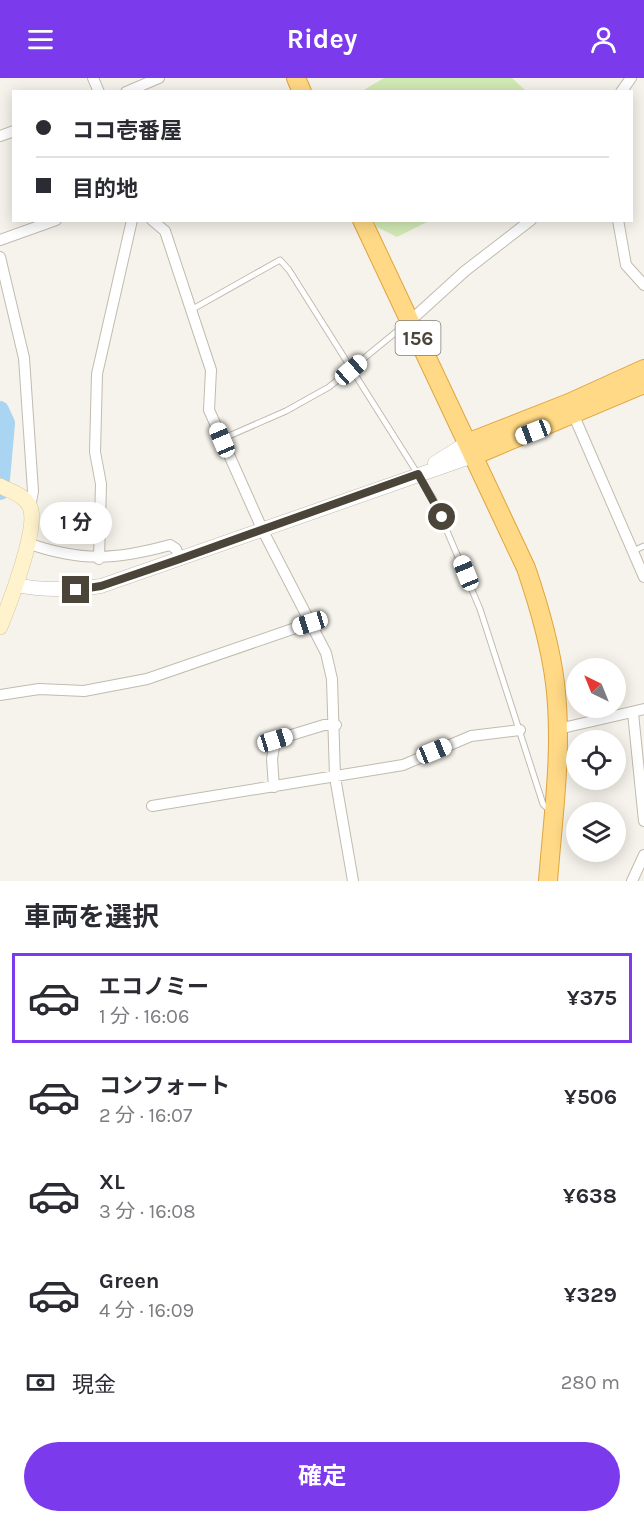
<!DOCTYPE html>
<html lang="ja">
<meta charset="utf-8">
<style>
body{margin:0;font-family:Karla,"Noto Sans JP",sans-serif;background:#f2f2f3;color:#2b2b33;height:100vh;display:flex;flex-direction:column;font-size:22px;white-space:nowrap}
*{box-sizing:border-box;margin:0}
p{font-size:20px;color:#7c7c81}
.icon{flex:none;width:33px;height:33px;fill:none;stroke:currentColor;stroke-width:2;stroke-linecap:round;stroke-linejoin:round}
.map{position:relative;height:803px;overflow:hidden}
.panel{display:flex;flex-direction:column;background:#fff;flex:1}
.panel>*{flex:none}
.top-card{position:absolute;left:12px;top:12px;width:621px;height:132px;border-radius:0px;box-shadow:0 3px 15px #0003;display:grid;align-content:center;height:132px;padding:0 24px;background:#fff}
.needle{width:39px;rotate:317deg}
.controls{position:absolute;left:566px;top:580px;display:grid;gap:12px}
.controls a{display:grid;place-items:center;width:60px;height:60px;border-radius:50%;background:#fff;box-shadow:0 3px 15px #0003;font-size:30px}
.end{position:absolute;width:27px;height:27px;margin:-14px;border:8px solid #4b4439;background:#fff;box-shadow:0 0 0 3px #fff}
.from{border-radius:50%}
.bubble{position:absolute;height:42px;border-radius:21px;background:#fff;box-shadow:0 3px 15px #0003;font-size:20px;font-weight:700;line-height:42px;text-align:center}
.car{position:absolute;width:18px;height:36px;margin:-18px -9px;border-radius:8px;box-shadow:0 0 4px 2px #0007;background:linear-gradient(#fff 24%,#345 0 40%,#fff 0 76%,#345 0 86%,#fff 0)}
.top-card b{display:flex;align-items:center;gap:21px;height:57px;font-size:22px}
.top-card b+b{border-top:2px solid #e1e1e2}
.top-card i{width:15px;height:15px;background:#2b2b33}
ul{padding:0;list-style:none}
li{display:flex;align-items:center;gap:18px;height:90px;margin:0 12px 9px;padding:0 12px;border:3px solid transparent;border-radius:0px}
li div{flex:1}
li b{display:block;font-size:22px}
li em{font-style:normal;font-weight:700}
li.on{border-color:#7c3aed}
li>.icon{width:54px;height:54px;stroke-width:1.5}
h2{padding:0 24px;font-size:27px;line-height:72px}
.pay{display:flex;align-items:center;gap:15px;height:66px;padding:0 24px;font-size:22px}
.pay p{margin-inline-start:auto}
.action{display:flex;gap:12px;margin-top:auto;padding:12px 24px}
.action a{flex:1;height:69px;border-radius:36px;background:#7c3aed;color:#fff;font-size:24px;font-weight:700;line-height:69px;text-align:center}
header{display:flex;justify-content:space-between;align-items:center;height:78px;padding:0 24px;background:#7c3aed;color:#fff;font-size:27px;font-weight:700}
.map>svg:first-child{display:block}
</style>
<header><svg class="icon" aria-label="menu" viewBox="0 0 24 24"><path d="M4 6h16M4 12h16M4 18h16"/></svg>Ridey<svg class="icon" aria-label="person" viewBox="0 0 24 24"><circle cx="12" cy="8" r="4"/><path d="M4 21q1-7 8-7t8 7"/></svg></header>
<div class="map">
<svg width="644" height="803" viewBox="0 0 644 803">
<rect width="100%" height="100%" fill="#f6f3ec"/>
<path fill="#d2eab5" d="M384,0h128l14,13h-164z
M374,143h55l-32,16 -20,-10z"/>
<g fill="none" stroke-linecap="round" stroke-linejoin="round">
<path stroke="#a9d4f2" stroke-width="18" d="M0,332l6,13 -6,68"/>
<defs>
<path id="service" d="M191,232l89,-50 9,10 144,228 47,111 63,195 7,7
M222,361l64,-28 43,-24 78,-64
M633,473l11,-5"/>
<path id="minor" d="M93,0l6,14
M126,14l33,-14
M621,14l10,-14
M0,58l14,-5
M152,142l13,11 46,139 -2,40 54,121 63,122 6,26 3,98 18,104
M618,142l8,45 18,20
M0,162l56,-20
M0,179l24,101 9,133 -3,16
M410,243l55,-50 66,-51
M574,338l70,161
M27,465c54,19 89,17 143,2l6,4 4,10
M99,481l2,-75 -6,-32 2,-78 35,-154
M0,617l39,-6 45,2 63,-12 163,-56
M633,635l11,108
M557,647l10,2 77,-18
M274,709l-2,-28 3,-19 49,-15h12
M152,728l251,-41 68,-29 49,-6
M632,803l12,-26"/>
<path id="tertiary" d="M435,385l32,-20
M16,507c29,6 56,5 85,1l372,-130"/>
<path id="secondary" d="M0,408c10,5 25,9 30,21 9,20 -21,98 -30,120"/>
<path id="trunk" d="M296,0l6,14
M362,142l164,348c13,38 24,75 29,115 8,65 -2,134 -7,198
M467,365l102,-40 75,-34
M473,378l171,-72"/>
</defs>
<use href="#service" stroke="#c2bbae" stroke-width="7"/>
<use href="#minor" stroke="#c2bbae" stroke-width="12"/>
<use href="#tertiary" stroke="#c2bbae" stroke-width="15"/>
<use href="#secondary" stroke="#d6c79b" stroke-width="16"/>
<use href="#trunk" stroke="#e0a43c" stroke-width="20"/>
<use href="#service" stroke="#fff" stroke-width="5"/>
<use href="#minor" stroke="#fff" stroke-width="10"/>
<use href="#tertiary" stroke="#fff" stroke-width="14"/>
<use href="#secondary" stroke="#fff3cd" stroke-width="15"/>
<use href="#trunk" stroke="#ffd985" stroke-width="18"/>
</g>
<g fill="none" stroke-linecap="round" stroke-linejoin="round">
<path stroke="#4b4439" stroke-width="8" d="M76,512l25,-4 79,-27 238,-85 24,43"/>
</g>
<g text-anchor="middle" dominant-baseline="central" stroke-width="4.5" stroke-linejoin="round" paint-order="stroke">
<rect fill="#fff" stroke="#817c74" stroke-width="1.5" x="395.5" y="243" width="45" height="34" rx="4.5"/>
<g font-size="20" font-weight="bold" fill="#4b4439">
<text x="418" y="260">156</text>
</g>
</g>
</svg>
<div class="controls">
<a><svg class="needle" viewBox="-14 -14 28 28"><path d="M0-13l5 13h-10z" fill="#e53935"/><path d="M0 13l5-13h-10z" fill="#7c7c81"/></svg></a>
<a><svg class="icon" aria-label="locate" viewBox="0 0 24 24"><circle cx="12" cy="12" r="6"/><path d="M12 2v4M12 18v4M2 12h4M18 12h4"/></svg></a>
<a><svg class="icon" aria-label="layers" viewBox="0 0 24 24"><path d="M12 4l9 5-9 5-9-5zM3 14l9 5 9-5"/></svg></a>
</div>
<i class="end from" style="left:442px;top:439px"></i>
<i class="end" style="left:76px;top:512px"></i>
<div class="bubble" style="left:40px;top:424px;width:72px">1 分</div>
<i class="car" style="left:351px;top:292px;rotate:49deg"></i>
<i class="car" style="left:533px;top:354px;rotate:249deg"></i>
<i class="car" style="left:222px;top:362px;rotate:337deg"></i>
<i class="car" style="left:466px;top:495px;rotate:338deg"></i>
<i class="car" style="left:310px;top:545px;rotate:253deg"></i>
<i class="car" style="left:275px;top:662px;rotate:73deg"></i>
<i class="car" style="left:434px;top:673px;rotate:68deg"></i>
<div class="top-card">
<b><i class="from"></i>ココ壱番屋</b>
<b><i></i>目的地</b>
</div>
</div>
<section class="panel">
<h2>車両を選択</h2>
<ul>
<li class="on"><svg class="icon" aria-label="car" viewBox="0 0 24 24"><path d="M5 17H2v-5l4-1 3-4h7l3 4 3 1v5h-3M9 17h6M6 11h13"/><circle cx="7" cy="17" r="2"/><circle cx="17" cy="17" r="2"/></svg><div><b>エコノミー</b><p>1 分 · 16:06</p></div><em>¥375</em></li>
<li><svg class="icon" aria-label="car" viewBox="0 0 24 24"><path d="M5 17H2v-5l4-1 3-4h7l3 4 3 1v5h-3M9 17h6M6 11h13"/><circle cx="7" cy="17" r="2"/><circle cx="17" cy="17" r="2"/></svg><div><b>コンフォート</b><p>2 分 · 16:07</p></div><em>¥506</em></li>
<li><svg class="icon" aria-label="car" viewBox="0 0 24 24"><path d="M5 17H2v-5l4-1 3-4h7l3 4 3 1v5h-3M9 17h6M6 11h13"/><circle cx="7" cy="17" r="2"/><circle cx="17" cy="17" r="2"/></svg><div><b>XL</b><p>3 分 · 16:08</p></div><em>¥638</em></li>
<li><svg class="icon" aria-label="car" viewBox="0 0 24 24"><path d="M5 17H2v-5l4-1 3-4h7l3 4 3 1v5h-3M9 17h6M6 11h13"/><circle cx="7" cy="17" r="2"/><circle cx="17" cy="17" r="2"/></svg><div><b>Green</b><p>4 分 · 16:09</p></div><em>¥329</em></li>
</ul>
<div class="pay"><svg class="icon" aria-label="cash" viewBox="0 0 24 24"><path d="M3 7h18v10H3z"/><circle cx="12" cy="12" r="2"/></svg>現金<p>280 m</p></div>
<div class="action"><a>確定</a></div>
</section>
